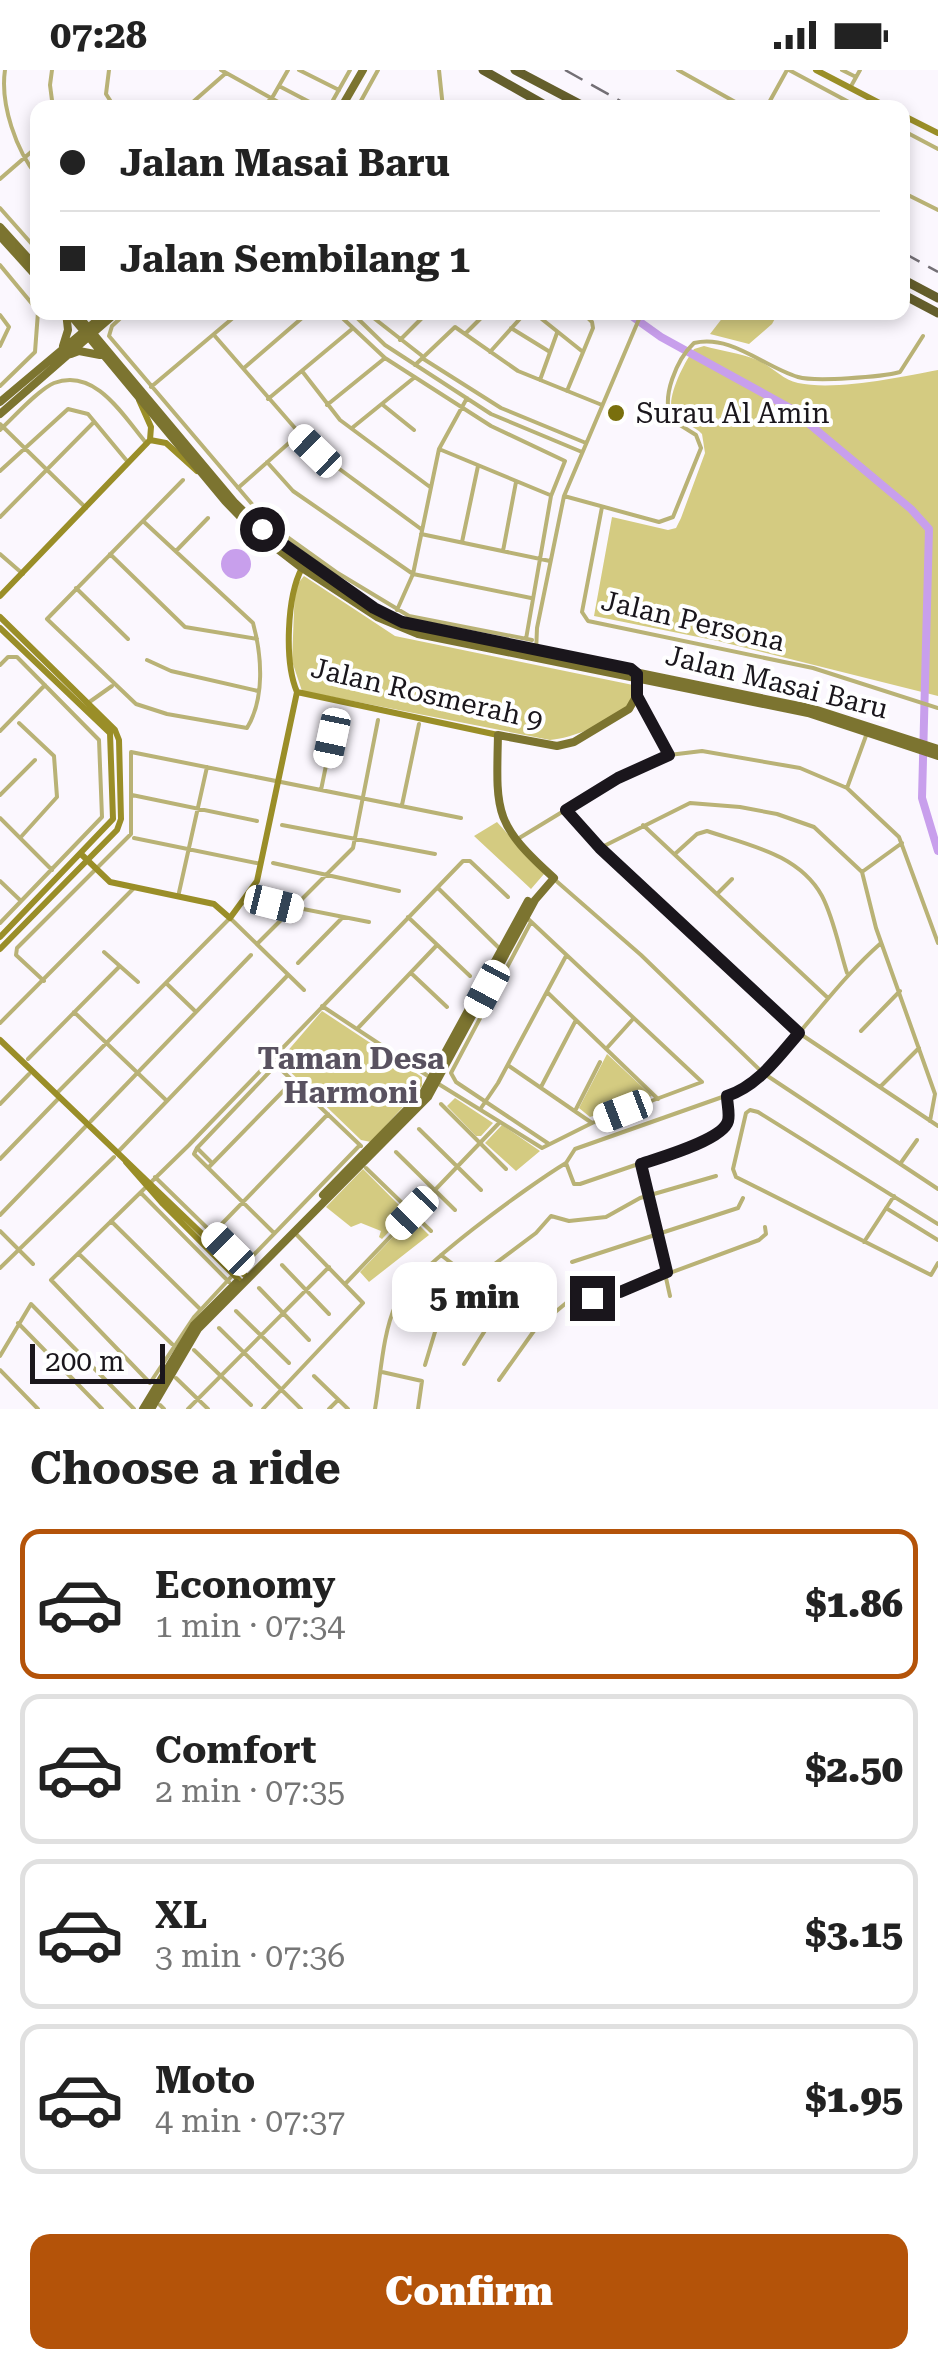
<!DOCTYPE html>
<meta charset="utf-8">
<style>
body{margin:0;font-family:"Roboto Serif",serif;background:#f2f2f2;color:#222;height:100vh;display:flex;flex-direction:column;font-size:38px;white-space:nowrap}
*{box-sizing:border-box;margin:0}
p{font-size:32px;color:#767676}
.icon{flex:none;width:55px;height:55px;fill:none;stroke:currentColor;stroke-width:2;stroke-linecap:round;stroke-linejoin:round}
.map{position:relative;height:1339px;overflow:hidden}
.panel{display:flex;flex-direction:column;background:#fff;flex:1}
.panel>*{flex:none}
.hud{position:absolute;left:30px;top:30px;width:880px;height:220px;border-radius:20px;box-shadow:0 5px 15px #0003;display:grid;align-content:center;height:220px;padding:0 30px;background:#fff}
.scale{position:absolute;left:30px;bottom:25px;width:135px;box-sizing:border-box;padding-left:10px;border:5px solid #1a161c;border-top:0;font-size:28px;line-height:35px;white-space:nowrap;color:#1a161c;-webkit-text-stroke:8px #fff;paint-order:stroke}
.end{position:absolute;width:45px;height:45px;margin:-22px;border:12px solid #1a161c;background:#fff;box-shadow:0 0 0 5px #fff}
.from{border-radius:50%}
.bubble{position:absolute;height:70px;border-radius:20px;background:#fff;box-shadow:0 5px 15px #0003;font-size:32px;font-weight:800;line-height:70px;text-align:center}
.car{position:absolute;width:30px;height:60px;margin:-30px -15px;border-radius:12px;box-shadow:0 0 8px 2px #0007;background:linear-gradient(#fff 24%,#345 0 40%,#fff 0 76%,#345 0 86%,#fff 0)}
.hud b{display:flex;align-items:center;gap:35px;height:95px;font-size:38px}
.hud b+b{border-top:2px solid #e0e0e0}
.hud i{width:25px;height:25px;background:#222}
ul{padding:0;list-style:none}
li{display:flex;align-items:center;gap:30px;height:150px;margin:0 20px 15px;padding:0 10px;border:5px solid #e0e0e0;border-radius:20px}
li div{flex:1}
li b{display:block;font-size:38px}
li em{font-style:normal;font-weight:800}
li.on{border-color:#b45309}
li>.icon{width:90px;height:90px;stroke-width:1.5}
h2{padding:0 30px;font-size:45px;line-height:120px}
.cta{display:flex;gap:20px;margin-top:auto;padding:20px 30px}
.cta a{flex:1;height:115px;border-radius:20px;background:#b45309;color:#fff;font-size:40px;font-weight:800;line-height:115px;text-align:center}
.status{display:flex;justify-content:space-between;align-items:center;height:70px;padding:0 50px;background:#fff;direction:ltr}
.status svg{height:28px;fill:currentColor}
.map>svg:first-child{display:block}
</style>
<div class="status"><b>07:28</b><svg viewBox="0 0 49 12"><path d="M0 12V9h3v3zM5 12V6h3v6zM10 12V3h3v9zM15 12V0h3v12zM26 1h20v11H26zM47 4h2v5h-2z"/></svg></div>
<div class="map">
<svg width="938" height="1339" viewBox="0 0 938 1339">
<rect width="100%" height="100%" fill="#fbf7fe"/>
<path fill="#d4cb81" d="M727,242h51v1l-6,11 -23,20 -39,-10z
M704,276c17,5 36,7 53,14 15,6 25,20 41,23 38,8 103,-6 140,-13v326l-220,-55 -124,-25 18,-99 56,13 8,-2 5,-10 24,-65 -3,-19c-7,-8 -19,-10 -27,-18 -13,-12 10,-55 19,-67z
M304,506l91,60 238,49c-1,2 -2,14 -2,16 -9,19 -62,38 -81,39l-248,-49 -10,-30 3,-74z
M497,752l47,52 -13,15 -57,-53z
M322,941l100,66v9l-51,56 -10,-2 -82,-79z
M607,984l45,42 -62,21 -11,-9z
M455,1028l38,25 -12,13h-5l-29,-30z
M502,1055l38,26 -24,20 -31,-28z
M363,1099l44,44 -25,26 -3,-2 2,-6 -20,-8 -10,4 -25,-20z
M413,1149l16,16 -60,47 -9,-10 49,-52z"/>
<path fill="#c89fec" d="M221 494a15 15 0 1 1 30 0a15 15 0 1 1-30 0Z"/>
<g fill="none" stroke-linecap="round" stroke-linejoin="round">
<path stroke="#c89fec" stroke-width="8" d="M626,242l35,25 129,71 121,101 18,20 -7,269 16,53"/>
<path stroke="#b9b276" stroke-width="4" d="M5,0c-5,34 11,81 33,107
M52,0l-2,15 3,23
M109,0l-3,24 9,14
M221,0l68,38
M299,0l40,20
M439,0l4,38
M678,0l68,38
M789,0l71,38
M842,0l14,7
M279,16l42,22
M850,18l10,-18
M186,38l40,-35
M261,38l11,-10 16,-28
M325,38l7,-6 18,-32
M357,38l21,-38
M766,38l21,-38
M902,60l36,19
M0,109l38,-33
M902,122l36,18
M0,138l38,43
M0,195l38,46
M87,242h12
M127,242l-15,14 -3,10 160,188 67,48 73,44 123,24
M336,242l49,46 106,68 74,35 -14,35 -25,143
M351,242l34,33 106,69 91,38
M366,242l55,43
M533,242l50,40
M0,245l9,12 -9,19
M511,258l39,24
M465,264l22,-22
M214,265l101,116 106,78
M400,270l28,-28
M490,282l36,-40
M422,288l79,50 85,35
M415,295l40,-38 63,44 84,34
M244,298l65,-56
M302,301l38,49 90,67
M540,310l17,-47
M0,316l35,-34 3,-40
M151,317l89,-75
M567,321l26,-63 -1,-6 -10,-10
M268,329l84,-70
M327,335l58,-47
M383,335l31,25
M0,354l86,84
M352,358l63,-51
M0,360c13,-12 39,-41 54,-47 42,-16 70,34 93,61
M439,379l111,46
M267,392l26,29 120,83 118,24
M0,401l68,-62 20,5 39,47
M238,418l60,-53
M564,426l95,26 14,-5 28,-69 -5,-13 -24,-15c-12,-22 5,-61 22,-77 37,-9 70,24 104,34 17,5 84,0 102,-5l23,-36
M602,437l-20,105 6,9 225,47 125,40
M0,447l94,-95
M143,451l110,102c9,33 12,75 -6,105l-80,-14 -31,-10 -89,-85 136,-139
M421,464l129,27
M462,472l16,-76
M176,481l32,-33
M503,481l13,-69
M0,484l23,20
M110,484l75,73 72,12
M76,518l52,51
M397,540l16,-36 26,-125 28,-51
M536,583l1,-25 27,-132 78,-184
M147,590l24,11 87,20
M0,595l8,-8h9l82,83 3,77 -102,106
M638,627l31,58
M88,633l24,-17
M19,653l35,33 3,41 -37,41
M0,661l45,-46
M847,718l20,-55
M321,720l16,-78
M0,725l35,-35
M132,725l125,26
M402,735l17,-81
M566,740l34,38 199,185 139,93
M0,748l52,52
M282,755l153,29
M643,755l185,173
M134,768l127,26
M516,770l102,-62 51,-23 33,-4 98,17 47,20 52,49 39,106
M600,778l90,-45 50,4 37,7 37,13 48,45 14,56 59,166 -5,27
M676,783l21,-19 10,-3c41,14 92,23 115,65 12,23 17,52 25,77
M273,793l126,28
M862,802l40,-29
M554,809l87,76 122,118 175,116
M0,811l21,20
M438,818l61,60
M718,823l14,-14
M178,827l29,-130
M253,829l116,23
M408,847l62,59
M531,852l-80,151 5,9 93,62
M258,873l95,-95 25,-128
M104,882l34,30
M298,893l45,-46
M411,903l36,34
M44,911l-28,-26 1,-7 114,-114v-82l330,66
M166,913l29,28
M547,922l111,107
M322,936l109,72
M74,942l93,89
M0,953l134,-135
M358,958l79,-83
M861,961l39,-40
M606,979l27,-30
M28,989l92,-93
M271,990l90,86
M509,996l83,57
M437,1013l105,65 50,-25 110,-41 -177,-166
M541,1017l35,-67
M880,1017l39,-39
M57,1023l173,-175 74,72
M0,1034l29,-30
M441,1034l65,65
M481,1038l17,-25 68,-127
M575,1041l25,-49
M91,1051l160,-166
M419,1059l62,61
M197,1078l-3,6 80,79
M197,1078l79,-83
M197,1078l14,14
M396,1082l59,58
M117,1083l170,-177
M0,1089l59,-61
M566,1093l8,21h6l108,-37 38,-21 1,-28
M900,1094l17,-24
M641,1095l29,131
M209,1097l84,-86
M366,1098l65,63
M155,1107l89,87
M141,1123l88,89
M886,1138l52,32
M0,1145l87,-90
M111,1151l89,88
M938,1154l-180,-112 -8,-2 -4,3 -13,56 3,8 195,98 7,-12
M0,1161l33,33
M213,1163l115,-119
M864,1172l30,-46
M79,1184l93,90
M441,1185l95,73
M572,1192l166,-54 5,-10
M282,1195l47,49
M0,1198l114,-111
M239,1200l121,-125
M232,1206l-38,41 -44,66 -99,-103 138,-135 274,-284h7l38,36
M472,1211l64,-48 15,-17 18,5 37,-4 34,-19 76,-22
M346,1213l154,-161
M259,1218l50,52
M506,1236l20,-19
M236,1241l53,52
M18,1253l84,86
M219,1258l82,81
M194,1280l57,55
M0,1286l31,-52 103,105
M464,1294l37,-59
M425,1295l13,-43 32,-43
M0,1300l38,39
M382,1302l40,9 -4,28
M314,1306l34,33
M176,1308l32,31
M499,1310l37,-52 35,-29 42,-5 146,-54 7,-6 -1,-7
M160,1335l4,4
M188,1339l141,-142
M263,1339l100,-106 -68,-70
M329,1339l9,-9
M375,1339c6,-34 7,-74 21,-105 14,-33 135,-120 170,-141l9,-14 170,-60c51,-44 86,-102 136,-146"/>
<path stroke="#9a8e28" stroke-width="6" d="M816,0l73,38
M902,45l36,18
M150,370l16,3 31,28
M0,526l150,-156 1,-13 -12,-27
M0,547l115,113 4,10 2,79 -4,11 -117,119
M0,558l110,105 3,86 -113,118
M297,622l201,43
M81,784l29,28 104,22 16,14 27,-37 40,-189c-13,-31 -10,-96 5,-124
M0,970l248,238
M126,1092l37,42 79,79"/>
<path stroke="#7c7430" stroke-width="8" d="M341,38l22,-38
M0,157l38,42
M0,166l38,42
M68,242l157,189 29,30 48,37 75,49 41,17 390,79 130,43
M75,242l160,191 27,26 112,79 42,19 398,82 124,40
M63,276l5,-16 -2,-18
M71,284l8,-3 21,4
M0,332l107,-90
M0,344l117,-102
M323,1125l100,-102 105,-192
M143,1339l51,-84 42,-42
M151,1339l47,-80 230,-232 107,-197 19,-22c-60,-54 -58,-65 -56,-143l59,11 17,-4 55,-33 8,-14 1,-17"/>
<path stroke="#645e2c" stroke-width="9" d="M483,0l67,38
M515,0l72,38
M902,209l36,19
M902,224l36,19"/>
<path stroke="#736f75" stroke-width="2.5" stroke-dasharray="20 10" stroke-linecap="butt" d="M565,0l68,38
M902,182l36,20"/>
</g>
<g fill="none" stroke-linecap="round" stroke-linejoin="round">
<path stroke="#1a161c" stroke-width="12" d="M262,459l112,79 28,14 229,47 6,5v22l32,59 -51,23 -52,32 34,38 199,185c-21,24 -41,53 -72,63 0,7 3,18 1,25 -5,19 -69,37 -87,43l26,108 -47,20 -28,6"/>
</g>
<circle fill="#796f0d" stroke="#fff" stroke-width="4" cx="616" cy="343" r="10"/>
<g text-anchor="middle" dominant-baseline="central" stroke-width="8" stroke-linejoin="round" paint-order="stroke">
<g font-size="28" fill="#1a161c" stroke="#fff" text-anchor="start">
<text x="636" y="343">Surau Al Amin</text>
</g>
<g font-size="28" fill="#1a161c" stroke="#fff">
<text transform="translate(693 551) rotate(13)">Jalan Persona</text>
<text transform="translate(777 612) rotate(14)">Jalan Masai Baru</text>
<text transform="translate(427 624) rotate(13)">Jalan Rosmerah 9</text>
</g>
<g font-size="30" font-weight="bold" fill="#595260" stroke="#fff">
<text x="351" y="988">Taman Desa<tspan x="351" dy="34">Harmoni</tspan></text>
</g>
</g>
</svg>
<div class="scale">200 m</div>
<i class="end from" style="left:262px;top:459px"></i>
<i class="end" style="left:592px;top:1228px"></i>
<div class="bubble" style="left:392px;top:1192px;width:165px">5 min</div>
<i class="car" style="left:315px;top:381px;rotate:314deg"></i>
<i class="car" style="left:332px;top:668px;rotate:192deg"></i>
<i class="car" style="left:274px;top:834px;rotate:104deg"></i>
<i class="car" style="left:487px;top:919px;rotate:208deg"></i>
<i class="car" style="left:623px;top:1041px;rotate:249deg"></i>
<i class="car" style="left:412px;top:1143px;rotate:224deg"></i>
<i class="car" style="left:228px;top:1179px;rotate:315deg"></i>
<div class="hud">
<b><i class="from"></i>Jalan Masai Baru</b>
<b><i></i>Jalan Sembilang 1</b>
</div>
</div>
<section class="panel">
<h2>Choose a ride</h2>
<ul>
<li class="on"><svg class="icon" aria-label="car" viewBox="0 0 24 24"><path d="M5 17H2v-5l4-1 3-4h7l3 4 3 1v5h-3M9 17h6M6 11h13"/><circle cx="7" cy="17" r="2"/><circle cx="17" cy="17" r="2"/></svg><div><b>Economy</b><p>1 min · 07:34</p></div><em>$1.86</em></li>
<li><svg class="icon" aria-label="car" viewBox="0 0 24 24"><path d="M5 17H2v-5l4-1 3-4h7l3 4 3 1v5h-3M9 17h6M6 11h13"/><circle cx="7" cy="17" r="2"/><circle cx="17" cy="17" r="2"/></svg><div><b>Comfort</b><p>2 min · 07:35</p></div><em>$2.50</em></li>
<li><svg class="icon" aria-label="car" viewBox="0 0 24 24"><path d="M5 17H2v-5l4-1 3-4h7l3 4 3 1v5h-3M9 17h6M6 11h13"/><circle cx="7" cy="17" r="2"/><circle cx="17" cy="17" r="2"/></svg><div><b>XL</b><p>3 min · 07:36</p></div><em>$3.15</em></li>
<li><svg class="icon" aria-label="car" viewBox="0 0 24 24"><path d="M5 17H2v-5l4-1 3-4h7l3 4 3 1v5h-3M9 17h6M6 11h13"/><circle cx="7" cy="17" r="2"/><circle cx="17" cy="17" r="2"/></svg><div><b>Moto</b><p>4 min · 07:37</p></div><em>$1.95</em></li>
</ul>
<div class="cta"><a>Confirm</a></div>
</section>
